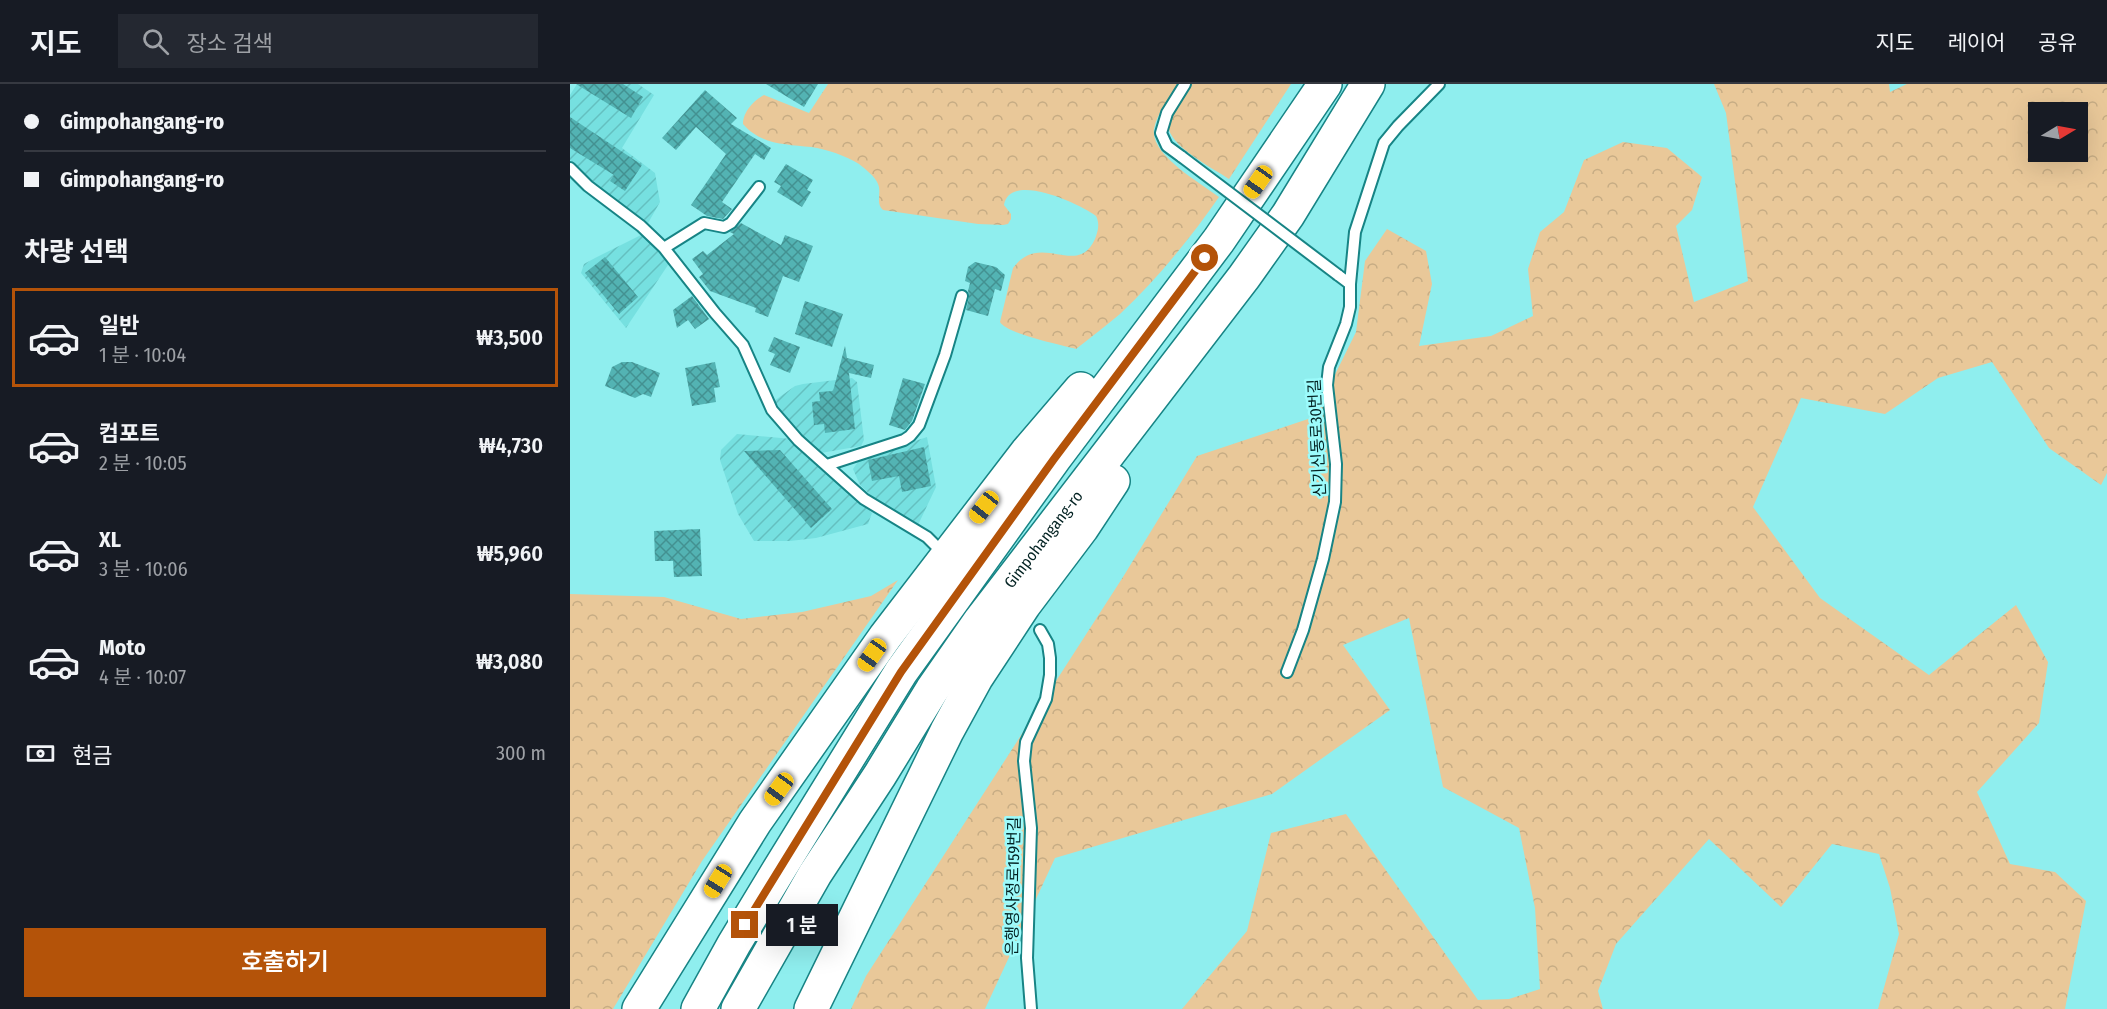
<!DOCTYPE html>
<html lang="ko">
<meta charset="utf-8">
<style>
body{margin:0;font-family:"Fira Sans Condensed","Noto Sans KR",sans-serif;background:#242831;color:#f1f3f6;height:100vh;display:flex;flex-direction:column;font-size:22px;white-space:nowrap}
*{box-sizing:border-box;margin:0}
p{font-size:20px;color:#9ea1a6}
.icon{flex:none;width:33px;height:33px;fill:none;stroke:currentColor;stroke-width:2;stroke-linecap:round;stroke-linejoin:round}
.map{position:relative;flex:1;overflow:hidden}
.panel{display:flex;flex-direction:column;background:#171b24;width:570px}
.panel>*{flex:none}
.banner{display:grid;align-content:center;height:132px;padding:0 24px;background:#171b24}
.needle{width:39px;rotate:80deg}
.controls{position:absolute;left:1458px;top:18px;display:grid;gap:12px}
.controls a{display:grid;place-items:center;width:60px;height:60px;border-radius:0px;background:#171b24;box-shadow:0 6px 24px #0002;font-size:30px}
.end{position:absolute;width:27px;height:27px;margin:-14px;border:8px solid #b45309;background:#fff;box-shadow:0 0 0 3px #fff}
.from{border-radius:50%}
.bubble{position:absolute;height:42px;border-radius:0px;background:#171b24;box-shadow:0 6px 24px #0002;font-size:20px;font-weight:600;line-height:42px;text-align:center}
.car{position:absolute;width:18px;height:36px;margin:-18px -9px;border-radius:8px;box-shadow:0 0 4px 2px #0007;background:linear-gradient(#f5c518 24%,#345 0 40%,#f5c518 0 76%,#345 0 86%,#f5c518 0)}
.banner b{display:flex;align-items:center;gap:21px;height:57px;font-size:22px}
.banner b+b{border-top:2px solid #363941}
.banner i{width:15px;height:15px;background:#f1f3f6}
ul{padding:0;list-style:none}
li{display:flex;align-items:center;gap:18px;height:99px;margin:0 12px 9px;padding:0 12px;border:3px solid transparent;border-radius:0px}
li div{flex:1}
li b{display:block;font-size:22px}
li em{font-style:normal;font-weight:600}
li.selected{border-color:#b45309}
li>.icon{width:54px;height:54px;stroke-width:1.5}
h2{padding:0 24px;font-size:27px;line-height:72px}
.pay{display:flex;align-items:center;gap:15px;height:66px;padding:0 24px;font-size:22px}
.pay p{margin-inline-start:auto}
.action{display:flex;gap:12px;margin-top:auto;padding:12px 24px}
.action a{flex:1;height:69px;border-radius:0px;background:#b45309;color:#fff;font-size:24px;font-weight:600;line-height:69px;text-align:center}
header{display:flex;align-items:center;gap:36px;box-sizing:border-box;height:84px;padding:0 30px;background:#171b24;border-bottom:2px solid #363941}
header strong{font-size:28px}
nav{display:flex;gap:33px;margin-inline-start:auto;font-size:21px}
.search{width:420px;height:54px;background:#242831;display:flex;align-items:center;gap:15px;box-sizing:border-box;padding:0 21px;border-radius:0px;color:#9ea1a6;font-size:22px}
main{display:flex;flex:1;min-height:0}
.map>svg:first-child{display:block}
</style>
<header>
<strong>지도</strong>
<div class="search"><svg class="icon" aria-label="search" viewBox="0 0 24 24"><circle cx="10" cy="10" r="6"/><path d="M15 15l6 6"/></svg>장소 검색</div>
<nav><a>지도</a><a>레이어</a><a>공유</a></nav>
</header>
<main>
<section class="panel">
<div class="banner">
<b><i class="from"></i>Gimpohangang-ro</b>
<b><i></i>Gimpohangang-ro</b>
</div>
<h2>차량 선택</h2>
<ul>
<li class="selected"><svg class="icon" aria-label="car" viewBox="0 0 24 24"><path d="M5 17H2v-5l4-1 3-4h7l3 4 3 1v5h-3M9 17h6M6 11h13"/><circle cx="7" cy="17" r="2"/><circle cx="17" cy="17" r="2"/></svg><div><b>일반</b><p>1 분 · 10:04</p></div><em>₩3,500</em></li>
<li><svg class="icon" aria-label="car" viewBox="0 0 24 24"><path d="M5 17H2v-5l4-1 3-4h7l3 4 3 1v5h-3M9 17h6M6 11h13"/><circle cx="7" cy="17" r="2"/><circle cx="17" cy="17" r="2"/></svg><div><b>컴포트</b><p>2 분 · 10:05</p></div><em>₩4,730</em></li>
<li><svg class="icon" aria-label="car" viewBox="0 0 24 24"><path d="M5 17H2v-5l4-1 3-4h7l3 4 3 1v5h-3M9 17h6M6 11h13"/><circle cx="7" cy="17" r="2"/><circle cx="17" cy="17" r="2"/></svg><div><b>XL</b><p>3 분 · 10:06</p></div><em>₩5,960</em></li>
<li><svg class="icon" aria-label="car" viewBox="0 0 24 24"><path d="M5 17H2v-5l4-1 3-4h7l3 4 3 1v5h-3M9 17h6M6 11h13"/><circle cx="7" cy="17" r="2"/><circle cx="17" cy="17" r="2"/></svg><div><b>Moto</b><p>4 분 · 10:07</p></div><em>₩3,080</em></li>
</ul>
<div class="pay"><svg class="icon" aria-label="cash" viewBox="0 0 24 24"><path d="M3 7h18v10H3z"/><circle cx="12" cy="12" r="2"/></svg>현금<p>300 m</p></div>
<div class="action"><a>호출하기</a></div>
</section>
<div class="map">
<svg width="1537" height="925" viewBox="0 0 1537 925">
<defs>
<pattern id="industrial-furrows" width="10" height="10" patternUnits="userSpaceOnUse" patternTransform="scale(1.5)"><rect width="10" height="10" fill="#76e0e0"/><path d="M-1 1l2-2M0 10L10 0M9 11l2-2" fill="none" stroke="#64c0c0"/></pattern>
<pattern id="forest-crowns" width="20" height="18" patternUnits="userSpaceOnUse" patternTransform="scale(1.5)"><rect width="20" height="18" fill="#e9c899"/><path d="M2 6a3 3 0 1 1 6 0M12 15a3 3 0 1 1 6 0" fill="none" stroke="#c6ac84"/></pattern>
<pattern id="building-cross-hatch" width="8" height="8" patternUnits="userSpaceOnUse" patternTransform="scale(1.5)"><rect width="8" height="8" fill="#53b3b3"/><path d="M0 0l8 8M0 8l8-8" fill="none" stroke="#439191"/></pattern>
</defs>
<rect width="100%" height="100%" fill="#8feeee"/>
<path fill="url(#industrial-furrows)" d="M7,0h61l16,11 -32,53 33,25 5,29 -13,23 -50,-37 -27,-28v-65z
M75,149l25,29 -44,66 -45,-55 3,-9 11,-6z
M282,294l5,4 7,58 -3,6 -40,7 -26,-24 -21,-28 21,-15 8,-2z
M167,350l55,5 80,74 -4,11 -52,14 -26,3h-36l-16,-27 -18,-54 1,-10z
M357,353l9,50 -18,38 -45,-28 -13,-12 -7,-16 6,-9z"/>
<path fill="url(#forest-crowns)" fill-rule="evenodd" d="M258,0h350c-8,13 -21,29 -24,45 -4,26 47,54 65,68 -29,42 -62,82 -99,117 -14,12 -29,23 -44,35 -15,-4 -69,-15 -76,-27l13,-54c28,-38 64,11 82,-29 3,-8 5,-15 1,-23 -16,-12 -86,-45 -92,-11l7,9v5l-3,5 -5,1 -25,-1 -95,-14c-8,-7 -1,-17 -5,-26 -3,-8 -13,-15 -19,-20 -13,-8 -32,-15 -48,-17 -25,-3 -50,-2 -68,-23 0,-12 11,-24 21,-29l45,18z
M621,0h100l-62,95c-16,-11 -67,-36 -60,-58 5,-13 15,-25 22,-37z
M1144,0h175l1,8 17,-8h200v389l-6,12 -52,-37 -57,-86 -54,16 -53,36 -84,-16 -48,109 67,91 109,77 87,-70 32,57 -9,61 -62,69 33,72 45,8 31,29 -21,108h-187l21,-75 -9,-46 -11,-34 -47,-10 -51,63 -72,-68 -93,105 -18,47 5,18h-421l65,-78 24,-98 75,-19 132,186 31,-1 31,-10 -5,-81 -16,-80 -76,-41 -34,-169 -66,27 47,65 -118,84 -217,64 -70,151h-134l15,-33 257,-399 74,-121 117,-39 42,-85 9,-71 22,-32 39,22 6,33 -13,62 72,-10 42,-20 -5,-47 12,-37 24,-20 20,-52 39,-18 44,6 35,29 -10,33 -16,16 18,76 54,-21 -22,-168zM1468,28h40v40h-40z
M328,496l-196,281 -89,148h-43v-415l94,3 77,22 61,-7 69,-16z"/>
<path fill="url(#building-cross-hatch)" d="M6,0h47l20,13 -12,21z
M196,0h52l-14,23z
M135,6l32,28 -6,6 40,24 -7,12 -9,-6 -33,48 10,7 -9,10 -16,-3 -16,-11 35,-51 -30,-27 -20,23 -14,-12z
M0,33l72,48 -17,26 -15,-10 4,-6 -44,-27z
M216,80l27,16 -6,10 4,2 -9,15 -25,-15 4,-6 -7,-4z
M171,139l40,22 4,-10 28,11 -14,36 -16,-6 -15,41 -13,-5 1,-4 -46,-17 -11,-14 4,-3 -11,-15 11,-8 4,4 27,-21 -4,-2z
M35,173l33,40 -19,17 -34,-41z
M405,178l21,5 9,8 -4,16 -6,-2 -7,27 -22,-6 3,-13 -1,-6 2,-8 -5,-2 3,-14z
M122,212l17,23 -14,10 -7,-9 -11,8 -4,-18z
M235,217l38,13 -11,33 -37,-13z
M204,253l26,10 -10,26 -20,-8 5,-11 -7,-3z
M275,262l2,12 27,7 -3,13 -22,-5 6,56 -30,4 -1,-9 -10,1 -2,-23 8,-1 -1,-9 14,-1z
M52,278h10l28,11 -9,24 -8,-3 -8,4 -30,-12 7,-19z
M145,278l5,25 -6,1 2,14 -24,4 -7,-38z
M333,294l22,6 -13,37 -7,9 -16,-5z
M354,363l7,39 -29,6 -3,-16 -27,5 -4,-21z
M210,366l52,59 -21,19 -67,-77z
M130,445l2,47 -28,1 -1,-16h-18l-1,-30z"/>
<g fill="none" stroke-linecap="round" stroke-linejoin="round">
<defs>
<path id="lane" d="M612,73l-15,-11 -6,-13 6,-20 18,-29
M0,84l18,18 53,40 23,22 51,65 28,32 29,65 26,30 66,59 63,38 9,9
M94,164l40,-25 20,4 7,-4 28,-36
M780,200l5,-52 29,-89 14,-17 41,-42
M257,381l77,-25 6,-4 9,-11 26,-70 17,-59
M717,588l16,-42 20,-71 12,-57 1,-38 -9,-79 2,-18 17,-43 4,-17v-23l-12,-9
M461,925l-4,-51 4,-130 -7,-67 2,-19 20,-43 4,-24v-17l-2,-14 -8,-14"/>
<g id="highway">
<path d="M69,925l116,-187 130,-185 142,-185 54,-63"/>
<path d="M128,925l36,-65 46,-76 121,-196 153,-213 165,-219 106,-156"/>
<path id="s1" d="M168,925l77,-135 65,-99 52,-85 48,-69 264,-344 44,-62 80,-131"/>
<path d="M241,925l136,-278 29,-53 48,-73 58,-77 31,-47"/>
</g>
</defs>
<use href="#lane" stroke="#178485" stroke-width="14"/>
<use href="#highway" stroke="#178485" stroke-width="36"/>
<use href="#lane" stroke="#fff" stroke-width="10"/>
<use href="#highway" stroke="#fff" stroke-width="33"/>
<defs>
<path id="lane-bridge" d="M612,73l156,118"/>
</defs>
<use href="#lane-bridge" stroke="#178485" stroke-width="14" stroke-linecap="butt"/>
<use href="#lane-bridge" stroke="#fff" stroke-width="10"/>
</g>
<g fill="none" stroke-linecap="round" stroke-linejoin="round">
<path stroke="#b45309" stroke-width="8" d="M175,841l156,-253 153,-213 151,-201"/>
</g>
<g text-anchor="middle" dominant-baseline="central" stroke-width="5" stroke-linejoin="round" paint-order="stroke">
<g font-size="16" fill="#032222" stroke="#9cfbfb">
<text transform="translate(747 354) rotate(-93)">신기신동로30번길</text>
<text stroke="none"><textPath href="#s1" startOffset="561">Gimpohangang-ro</textPath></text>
<text transform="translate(443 802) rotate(-89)">은행영사정로159번길</text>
</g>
</g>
</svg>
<div class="controls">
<a><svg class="needle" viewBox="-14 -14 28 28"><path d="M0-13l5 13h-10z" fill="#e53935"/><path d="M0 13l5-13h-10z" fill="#9ea1a6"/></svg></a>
</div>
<i class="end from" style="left:635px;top:174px"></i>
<i class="end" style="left:175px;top:841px"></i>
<div class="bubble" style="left:196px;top:820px;width:72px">1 분</div>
<i class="car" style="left:688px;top:98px;rotate:215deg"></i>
<i class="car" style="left:414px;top:423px;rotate:218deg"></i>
<i class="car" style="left:302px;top:571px;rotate:215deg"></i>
<i class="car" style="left:209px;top:705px;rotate:216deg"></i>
<i class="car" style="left:148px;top:797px;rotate:212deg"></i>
</div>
</main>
